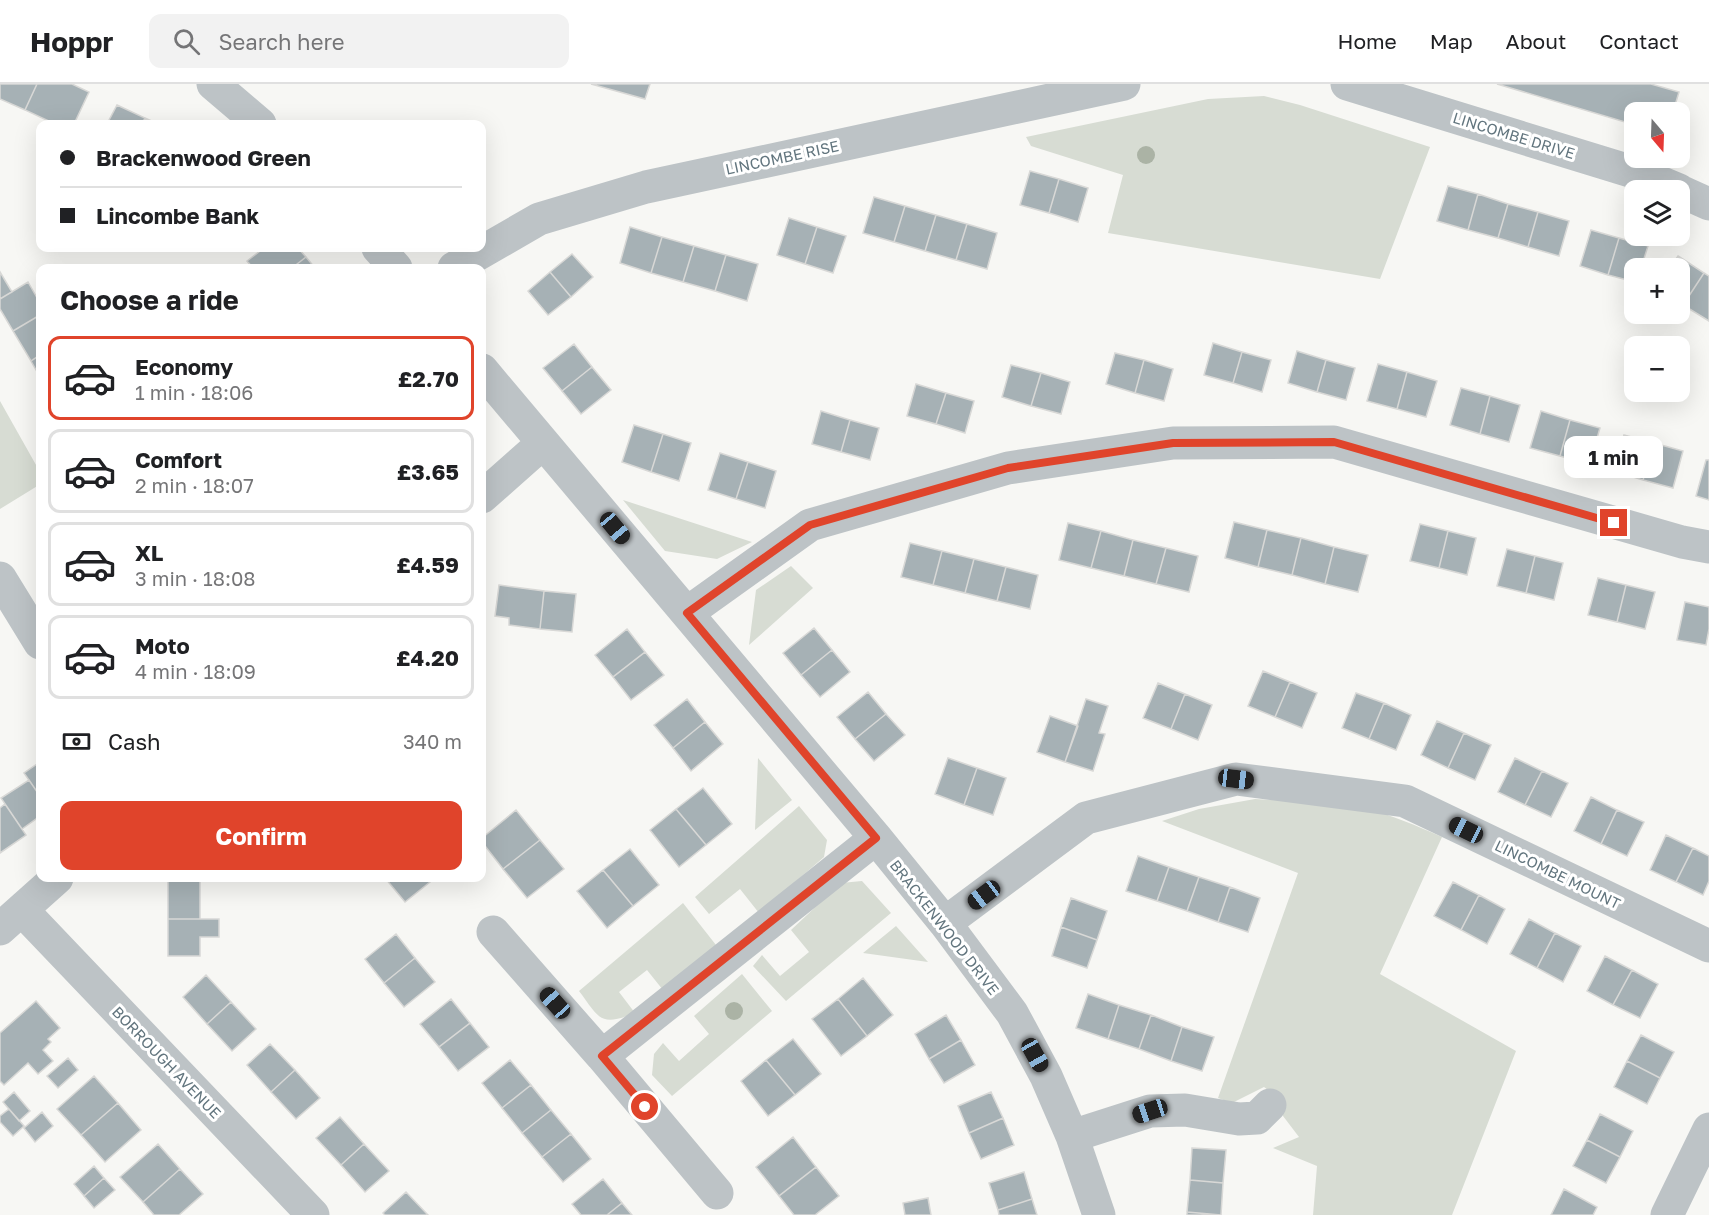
<!DOCTYPE html>
<meta charset="utf-8">
<style>
body{margin:0;font-family:"Golos Text",sans-serif;background:#f2f2f2;color:#202124;height:100vh;display:flex;flex-direction:column;font-size:22px;white-space:nowrap}
*{box-sizing:border-box;margin:0}
p{font-size:20px;color:#757577}
.icon{flex:none;width:33px;height:33px;fill:none;stroke:currentColor;stroke-width:2;stroke-linecap:round;stroke-linejoin:round}
.map{position:relative;flex:1;overflow:hidden}
.drawer{position:absolute;left:36px;top:180px;width:450px;height:618px;display:flex;flex-direction:column;background:#fff;border-radius:12px;box-shadow:0 6px 24px #0002}
.drawer>*{flex:none}
.banner{position:absolute;left:36px;top:36px;width:450px;height:132px;border-radius:12px;box-shadow:0 6px 24px #0002;display:grid;align-content:center;height:132px;padding:0 24px;background:#fff}
.needle{width:39px;rotate:161deg}
.buttons{position:absolute;left:1624px;top:18px;display:grid;gap:12px}
.buttons a{display:grid;place-items:center;width:66px;height:66px;border-radius:12px;background:#fff;box-shadow:0 6px 24px #0002;font-size:30px}
.end{position:absolute;width:27px;height:27px;margin:-14px;border:8px solid #e0442b;background:#fff;box-shadow:0 0 0 3px #fff}
.from{border-radius:50%}
.bubble{position:absolute;height:42px;border-radius:12px;background:#fff;box-shadow:0 6px 24px #0002;font-size:20px;font-weight:700;line-height:42px;text-align:center}
.car{position:absolute;width:18px;height:36px;margin:-18px -9px;border-radius:8px;box-shadow:0 0 4px 2px #0007;background:linear-gradient(#222 24%,#8ab4d8 0 40%,#222 0 76%,#8ab4d8 0 86%,#222 0)}
.banner b{display:flex;align-items:center;gap:21px;height:57px;font-size:22px}
.banner b+b{border-top:2px solid #e0e0e0}
.banner i{width:15px;height:15px;background:#202124}
ul{padding:0;list-style:none}
li{display:flex;align-items:center;gap:18px;height:84px;margin:0 12px 9px;padding:0 12px;border:3px solid #e0e0e0;border-radius:12px}
li div{flex:1}
li b{display:block;font-size:22px}
li em{font-style:normal;font-weight:700}
li.current{border-color:#e0442b}
li>.icon{width:54px;height:54px;stroke-width:1.5}
h2{padding:0 24px;font-size:27px;line-height:72px}
.pay{display:flex;align-items:center;gap:15px;height:66px;padding:0 24px;font-size:22px}
.pay p{margin-inline-start:auto}
.cta{display:flex;gap:12px;margin-top:auto;padding:12px 24px}
.cta a{flex:1;height:69px;border-radius:12px;background:#e0442b;color:#fff;font-size:24px;font-weight:700;line-height:69px;text-align:center}
header{display:flex;align-items:center;gap:36px;box-sizing:border-box;height:84px;padding:0 30px;background:#fff;border-bottom:2px solid #e0e0e0}
header strong{font-size:28px}
nav{display:flex;gap:33px;margin-inline-start:auto;font-size:21px}
.search{width:420px;height:54px;background:#f2f2f2;display:flex;align-items:center;gap:15px;box-sizing:border-box;padding:0 21px;border-radius:12px;color:#757577;font-size:22px}
.map>svg:first-child{display:block}
</style>
<header>
<strong>Hoppr</strong>
<div class="search"><svg class="icon" aria-label="search" viewBox="0 0 24 24"><circle cx="10" cy="10" r="6"/><path d="M15 15l6 6"/></svg>Search here</div>
<nav><a>Home</a><a>Map</a><a>About</a><a>Contact</a></nav>
</header>
<div class="map">
<svg width="1709" height="1131" viewBox="0 0 1709 1131">
<rect width="100%" height="100%" fill="#f7f7f4"/>
<path fill="#d7dcd3" d="M1264,12l36,9 130,42 -50,132 -272,-46 15,-58 -92,-29 -5,-9 182,-38z
M0,317l40,71 -1,13 -39,24z
M623,416l129,42 -35,17 -52,-8z
M791,482l22,22 -64,57 7,-55z
M758,674l34,42 -37,30z
M1255,715c36,2 73,2 108,9 27,6 54,18 79,29l-62,137 136,77 -64,164h-139l4,-49 -44,-18 26,-11 -16,-21 -7,-20 -12,-9 -32,16 -14,-5 80,-225 -136,-52 37,-12z
M799,722l28,34 -3,17 -65,56 -19,-24 -31,25 -14,-17z
M862,797l29,32 -105,88 -33,-35 9,-11 18,21 29,-24 -18,-22 50,-47z
M683,819l33,42 -53,45 -16,-20 -28,22 16,21c-35,14 -35,6 -56,-22z
M896,842l32,36 -65,-9z
M742,890l30,37 -100,85 -20,-21 2,-21 9,-11 16,18 30,-27 -15,-18z"/>
<path fill="#a6b1b5" stroke="#d8d8d6" stroke-width="1.5" d="M0,0h37l-12,26 -25,-11z
M37,0h35l17,8 -15,32h-19l-30,-14z
M591,0h59l-5,15z
M1497,0h154l28,8 -6,20h-38v13z
M117,21l28,13 -3,6h-35z
M145,34l13,6h-16z
M1030,87l29,8 -10,34 -29,-8z
M1059,95l29,9 -10,34 -29,-9z
M1448,102l30,8 -10,36 -31,-9z
M1478,110l30,10 -10,34 -30,-8z
M874,113l31,9 -11,36 -31,-9z
M1508,120l30,8 -10,35 -30,-9z
M905,122l31,9 -11,36 -31,-9z
M1538,128l31,9 -10,35 -31,-9z
M936,131l31,9 -11,36 -31,-9z
M789,134l28,9 -12,37 -28,-9z
M967,140l30,9 -10,36 -31,-9z
M630,143l32,10 -11,36 -31,-10z
M817,143l29,9 -13,37 -28,-9z
M1591,146l28,8 -11,37 -28,-9z
M662,153l32,9 -11,36 -32,-9z
M1619,154l29,8 -7,22h-6v14l-27,-7z
M694,162l32,9 -11,36 -32,-9z
M264,164h34l8,9 -14,11h-39l-6,-7z
M572,170l21,23 -22,20 -21,-25z
M726,171l32,9 -11,37 -32,-10z
M1678,172l26,17 -21,32 -3,-2v-35h-10z
M306,173l9,11h-23z
M0,188l12,20 -12,7z
M550,188l21,25 -23,18 -20,-24z
M1704,189l5,3v45l-26,-16z
M28,198l12,21v12l-27,16 -13,-22v-10z
M40,231v40l-9,6 -18,-30z
M1213,259l29,9 -9,31 -29,-8z
M574,260l18,23 -30,24 -19,-23z
M1297,267l29,9 -9,32 -29,-9z
M1242,268l29,8 -9,32 -29,-9z
M1115,269l29,7 -9,33 -29,-9z
M40,271v22l-9,-16z
M1144,276l29,9 -9,32 -29,-8z
M1326,276l29,8 -9,32 -29,-8z
M1378,280l29,8 -10,37 -30,-8z
M1011,281l30,8 -10,33 -29,-9z
M592,283l19,23 -30,24 -19,-23z
M1407,288l30,9 -11,36 -29,-8z
M1041,289l29,9 -9,32 -30,-8z
M916,300l30,9 -10,31 -29,-8z
M1461,304l29,8 -10,38 -30,-9z
M946,309l28,8 -9,32 -29,-9z
M1490,312l30,9 -11,37 -29,-8z
M821,327l29,9 -9,32 -29,-8z
M1541,327l29,9 -10,36 -30,-8z
M850,336l29,8 -9,32 -29,-8z
M1570,336l30,8 -11,37 -29,-9z
M634,341l29,9 -12,38 -29,-10z
M663,350l28,9 -12,38 -28,-9z
M1624,351l30,8 -11,37 -29,-9z
M1654,359l29,8 -10,37 -30,-8z
M720,369l28,9 -12,37 -28,-9z
M1706,376h3v40l-13,-4z
M748,378l28,9 -11,37 -29,-9z
M1234,438l33,8 -9,37 -33,-9z
M1068,439l33,8 -10,37 -32,-8z
M1420,440l28,7 -9,37 -29,-7z
M1267,446l34,8 -9,37 -34,-8z
M1101,447l32,9 -9,36 -33,-8z
M1448,447l28,7 -9,37 -28,-7z
M1301,454l33,9 -9,37 -33,-9z
M1133,456l33,8 -10,36 -32,-8z
M910,459l32,8 -9,34 -32,-8z
M1334,463l34,8 -10,37 -33,-8z
M1166,464l32,8 -9,36 -33,-8z
M1507,465l28,7 -9,37 -29,-7z
M942,467l32,8 -9,34 -32,-8z
M1535,472l28,7 -9,37 -28,-7z
M974,475l32,8 -9,34 -32,-8z
M1006,483l32,8 -8,34 -33,-8z
M1598,494l28,7 -9,37 -29,-7z
M499,501l45,6 -4,38 -31,-4v-7l-14,-2z
M1626,501l29,7 -10,37 -28,-7z
M544,507l32,3 -4,38 -32,-3z
M1685,518l24,5v22l-3,16 -29,-5z
M814,544l18,22 -31,25 -18,-22z
M627,545l18,23 -32,25 -18,-22z
M832,566l18,22 -30,25 -19,-22z
M645,568l19,23 -33,25 -18,-23z
M1263,587l27,11 -15,35 -27,-11z
M1290,598l27,11 -15,35 -27,-11z
M1158,599l27,11 -14,35 -28,-11z
M868,608l18,22 -31,25 -18,-22z
M1356,609l28,10 -15,36 -27,-11z
M1185,610l27,11 -14,35 -27,-11z
M687,615l18,23 -32,26 -19,-23z
M1086,615l22,7 -9,27 6,1 -12,37 -28,-9z
M1384,619l27,12 -15,35 -27,-11z
M886,630l19,21 -31,26 -19,-22z
M1050,632l28,10 -13,36 -28,-10z
M1437,637l27,12 -16,35 -27,-13z
M705,638l18,22 -32,27 -18,-23z
M1464,649l27,12 -16,35 -27,-12z
M948,674l29,10 -13,37 -29,-11z
M1515,674l27,13 -17,34 -27,-13z
M40,678v34l-16,-23z
M977,684l29,10 -13,37 -29,-10z
M1542,687l26,12 -17,34 -26,-12z
M29,696l11,16v20l-18,13 -21,-31z
M703,704l29,36 -26,21 -30,-36z
M1591,713l26,13 -16,34 -27,-13z
M5,720l21,31 -26,18v-45z
M676,725l30,36 -27,22 -29,-37z
M516,726l24,30 -37,29 -21,-27v-4z
M1617,726l27,12 -17,34 -26,-12z
M1666,751l27,13 -17,34 -26,-12z
M540,756l24,29 -37,29 -24,-29z
M1693,764l16,8v25l-6,14 -27,-13z
M630,765l29,36 -26,21 -30,-36z
M1138,772l31,11 -12,34 -31,-10z
M1169,783l30,10 -12,34 -30,-10z
M603,786l30,36 -26,22 -30,-37z
M1199,793l31,10 -12,35 -31,-11z
M385,794h50l-30,24z
M168,797h32v38h-32z
M1453,798l26,13 -18,35 -27,-14z
M1230,803l30,11 -12,34 -30,-10z
M1479,811l26,14 -18,35 -26,-14z
M1071,814l36,13 -10,29 -36,-13z
M168,835h51v18h-19v19h-32z
M1529,835l26,14 -18,35 -27,-14z
M1061,843l36,13 -10,28 -35,-12z
M1555,849l26,13 -18,36 -26,-14z
M396,850l19,24 -31,25 -19,-24z
M1605,872l27,14 -19,35 -26,-14z
M415,874l20,24 -31,25 -20,-24z
M1632,886l26,14 -18,34 -27,-13z
M206,891l25,27 -24,22 -24,-27z
M863,894l30,37 -26,21 -29,-37z
M1088,910l31,11 -11,34 -32,-11z
M451,915l19,24 -31,24 -19,-23z
M838,915l29,37 -26,20 -29,-37z
M36,917l24,27 -12,11 3,3 -8,8 10,11 -15,13 -10,-11 -24,22 -4,-4v-48z
M231,918l25,27 -24,22 -25,-27z
M1119,921l32,10 -12,34 -31,-10z
M946,931l15,25 -32,19 -14,-25z
M1151,931l31,12 -11,34 -32,-12z
M470,939l19,24 -31,24 -19,-24z
M1182,943l32,10 -12,34 -31,-10z
M1641,951l33,17 -14,26 -33,-17z
M793,955l28,35 -26,21 -29,-35z
M961,956l14,25 -31,18 -15,-24z
M270,960l25,26 -24,22 -24,-27z
M68,974l10,12 -20,18 -11,-12z
M510,976l21,25 -29,23 -20,-25z
M766,976l29,35 -27,21 -27,-35z
M1627,977l33,17 -13,26 -33,-17z
M295,986l25,28 -24,21 -25,-27z
M94,992l24,27 -37,32 -24,-26z
M531,1001l20,25 -29,23 -20,-25z
M14,1008l16,19 -11,10 -16,-19z
M991,1008l12,26 -34,15 -11,-27z
M118,1019l23,27 -36,32 -24,-27z
M9,1025l15,17 -11,10 -13,-14v-6z
M551,1026l20,24 -29,23 -20,-24z
M42,1028l11,14 -18,16 -11,-14z
M1600,1030l33,17 -13,26 -33,-17z
M340,1033l24,27 -23,21 -25,-27z
M1003,1034l11,27 -33,14 -12,-26z
M571,1050l20,25 -28,23 -21,-25z
M793,1053l23,30 -37,29 -23,-29z
M1587,1056l33,17 -14,26 -33,-17z
M158,1060l22,25 -37,33 -23,-25z
M364,1060l25,27 -24,21 -24,-27z
M1192,1064l34,2 -3,33 -33,-3z
M94,1082l10,12 -20,18 -10,-12z
M816,1083l23,29 -24,19h-21l-15,-19z
M180,1085l23,25 -24,21h-25l-11,-13z
M1024,1088l8,27 -34,11 -9,-27z
M104,1094l11,12 -21,18 -10,-12z
M603,1095l19,24 -15,12h-26l-9,-11z
M1190,1096l33,3 -2,32 -34,-3z
M1564,1105l33,18 -4,8h-42z
M406,1108l22,23h-43l-2,-2z
M928,1114l3,17h-26l-2,-12z
M1032,1115l5,16h-38l-1,-5z
M622,1119l10,12h-25z
M1187,1128l32,3h-32z"/>
<g fill="none" stroke-linecap="round" stroke-linejoin="round">
<path stroke="#bdc3c6" stroke-width="33" d="M213,0l47,40
M1347,0l296,91 36,15
M1680,107l29,13
M378,164l18,20
M454,184l85,-49 107,-32 478,-103
M482,286l394,468 69,85 67,90 34,63 26,60 27,79
M482,413l61,-54
M0,494l40,65
M687,529l123,-88 198,-57 165,-25 161,-1 348,100 27,5
M22,826l291,305
M945,839l141,-105 150,-39 169,22 304,145
M0,845l57,-51
M493,848l109,124 115,137
M602,972l274,-218
M1072,1052l78,-25 35,-1 54,9 18,-1 13,-13
M1667,1131l42,-86"/>
</g>
<g fill="#abb3a5">
<circle cx="1146" cy="71" r="9"/>
<circle cx="734" cy="927" r="9"/>
</g>
<g fill="none" stroke-linecap="round" stroke-linejoin="round">
<path stroke="#e0442b" stroke-width="8" d="M645,1023l-43,-51 274,-218 -189,-225 123,-88 198,-57 165,-25 161,-1 280,81"/>
</g>
<g text-anchor="middle" dominant-baseline="central" stroke-width="6" stroke-linejoin="round" paint-order="stroke">
<g font-size="15" fill="#62757e" stroke="#fff">
<text transform="translate(1514 51) rotate(17)">LINCOMBE DRIVE</text>
<text transform="translate(782 73) rotate(-12)">LINCOMBE RISE</text>
<text transform="translate(1558 790) rotate(26)">LINCOMBE MOUNT</text>
<text transform="translate(945 843) rotate(52)">BRACKENWOOD DRIVE</text>
<text transform="translate(167 978) rotate(46)">BORROUGH AVENUE</text>
</g>
</g>
</svg>
<div class="buttons">
<a><svg class="needle" viewBox="-14 -14 28 28"><path d="M0-13l5 13h-10z" fill="#e53935"/><path d="M0 13l5-13h-10z" fill="#757577"/></svg></a>
<a><svg class="icon" aria-label="layers" viewBox="0 0 24 24"><path d="M12 4l9 5-9 5-9-5zM3 14l9 5 9-5"/></svg></a>
<a>+</a>
<a>−</a>
</div>
<i class="end from" style="left:645px;top:1023px"></i>
<i class="end" style="left:1614px;top:439px"></i>
<div class="bubble" style="left:1564px;top:352px;width:99px">1 min</div>
<i class="car" style="left:615px;top:444px;rotate:140deg"></i>
<i class="car" style="left:1236px;top:695px;rotate:97deg"></i>
<i class="car" style="left:1466px;top:746px;rotate:296deg"></i>
<i class="car" style="left:984px;top:811px;rotate:233deg"></i>
<i class="car" style="left:555px;top:919px;rotate:318deg"></i>
<i class="car" style="left:1035px;top:971px;rotate:151deg"></i>
<i class="car" style="left:1150px;top:1027px;rotate:252deg"></i>
<div class="banner">
<b><i class="from"></i>Brackenwood Green</b>
<b><i></i>Lincombe Bank</b>
</div>
<section class="drawer">
<h2>Choose a ride</h2>
<ul>
<li class="current"><svg class="icon" aria-label="car" viewBox="0 0 24 24"><path d="M5 17H2v-5l4-1 3-4h7l3 4 3 1v5h-3M9 17h6M6 11h13"/><circle cx="7" cy="17" r="2"/><circle cx="17" cy="17" r="2"/></svg><div><b>Economy</b><p>1 min · 18:06</p></div><em>£2.70</em></li>
<li><svg class="icon" aria-label="car" viewBox="0 0 24 24"><path d="M5 17H2v-5l4-1 3-4h7l3 4 3 1v5h-3M9 17h6M6 11h13"/><circle cx="7" cy="17" r="2"/><circle cx="17" cy="17" r="2"/></svg><div><b>Comfort</b><p>2 min · 18:07</p></div><em>£3.65</em></li>
<li><svg class="icon" aria-label="car" viewBox="0 0 24 24"><path d="M5 17H2v-5l4-1 3-4h7l3 4 3 1v5h-3M9 17h6M6 11h13"/><circle cx="7" cy="17" r="2"/><circle cx="17" cy="17" r="2"/></svg><div><b>XL</b><p>3 min · 18:08</p></div><em>£4.59</em></li>
<li><svg class="icon" aria-label="car" viewBox="0 0 24 24"><path d="M5 17H2v-5l4-1 3-4h7l3 4 3 1v5h-3M9 17h6M6 11h13"/><circle cx="7" cy="17" r="2"/><circle cx="17" cy="17" r="2"/></svg><div><b>Moto</b><p>4 min · 18:09</p></div><em>£4.20</em></li>
</ul>
<div class="pay"><svg class="icon" aria-label="cash" viewBox="0 0 24 24"><path d="M3 7h18v10H3z"/><circle cx="12" cy="12" r="2"/></svg>Cash<p>340 m</p></div>
<div class="cta"><a>Confirm</a></div>
</section>
</div>
